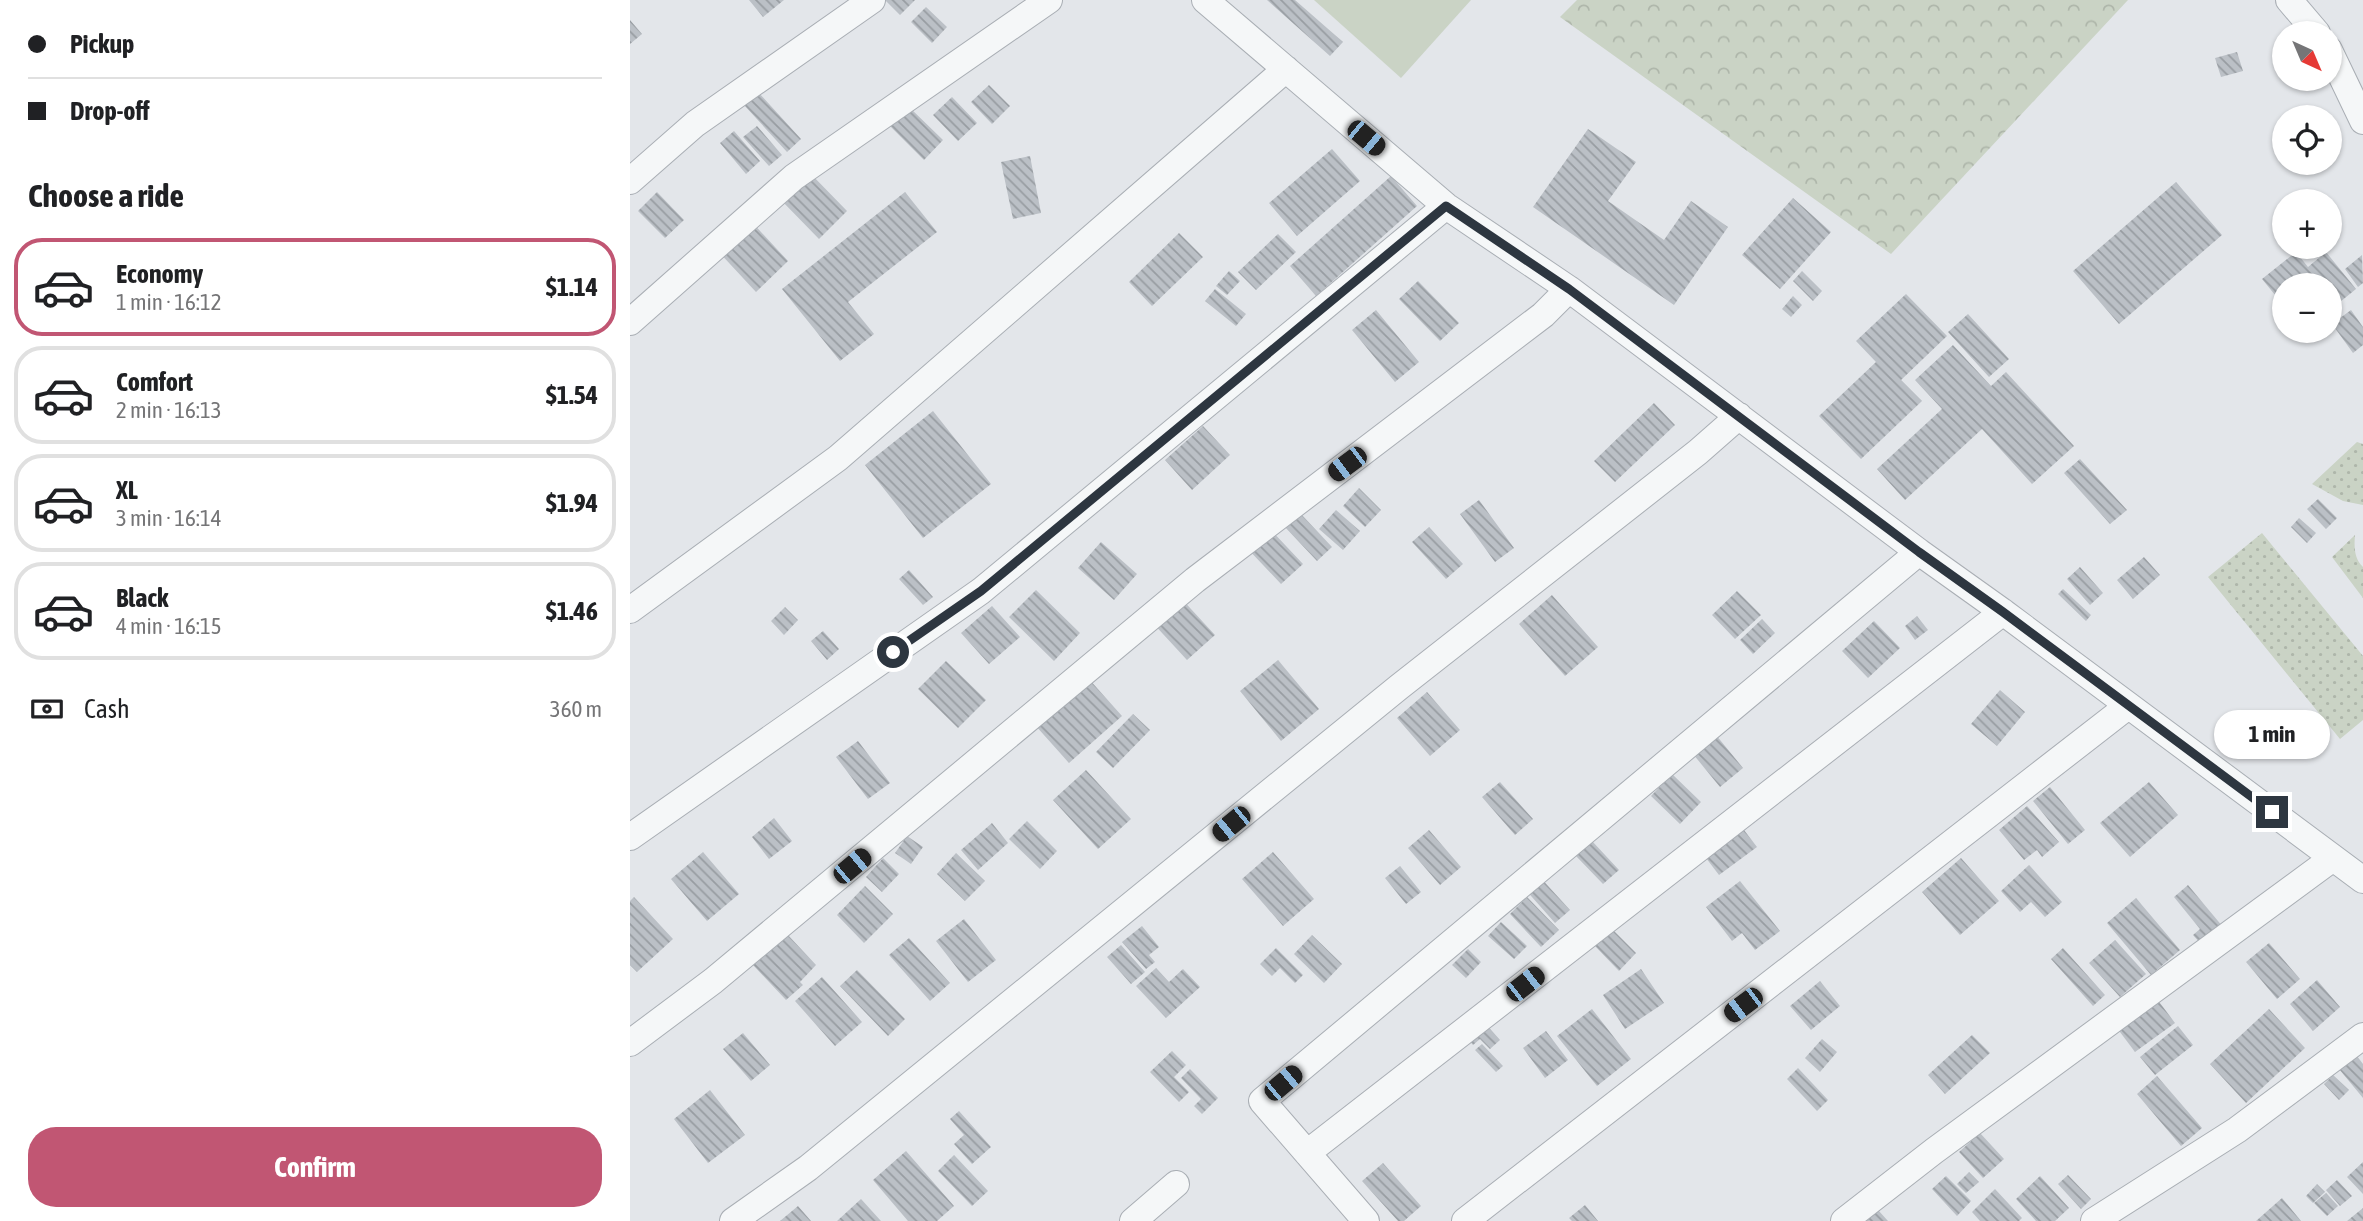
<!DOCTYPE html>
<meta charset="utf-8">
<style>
body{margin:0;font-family:"Asap Condensed",sans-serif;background:#f6f6f6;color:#202124;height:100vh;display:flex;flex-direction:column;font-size:26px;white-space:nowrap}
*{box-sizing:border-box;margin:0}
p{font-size:23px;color:#757577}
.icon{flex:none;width:38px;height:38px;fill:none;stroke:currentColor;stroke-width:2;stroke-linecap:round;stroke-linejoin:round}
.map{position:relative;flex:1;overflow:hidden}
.drawer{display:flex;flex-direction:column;background:#fff;width:630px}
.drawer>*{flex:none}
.banner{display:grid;align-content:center;height:154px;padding:0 28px;background:#fff}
.needle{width:46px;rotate:136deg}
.tools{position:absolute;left:1642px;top:21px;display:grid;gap:14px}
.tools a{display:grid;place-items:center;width:70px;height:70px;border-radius:50%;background:#fff;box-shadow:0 2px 5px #0004;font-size:35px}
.end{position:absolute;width:32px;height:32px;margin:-16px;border:9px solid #2d3640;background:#fff;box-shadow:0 0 0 4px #fff}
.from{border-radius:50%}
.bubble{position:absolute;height:49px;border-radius:24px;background:#fff;box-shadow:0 2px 5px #0004;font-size:23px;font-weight:700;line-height:49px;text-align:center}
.car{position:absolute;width:21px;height:42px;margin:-21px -10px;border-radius:9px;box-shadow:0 0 5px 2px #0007;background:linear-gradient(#222 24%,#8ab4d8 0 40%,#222 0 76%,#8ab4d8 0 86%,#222 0)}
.banner b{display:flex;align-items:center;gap:24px;height:66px;font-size:26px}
.banner b+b{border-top:2px solid #e0e0e0}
.banner i{width:18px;height:18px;background:#202124}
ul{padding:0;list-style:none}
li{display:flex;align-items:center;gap:21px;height:98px;margin:0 14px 10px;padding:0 14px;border:4px solid #e0e0e0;border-radius:28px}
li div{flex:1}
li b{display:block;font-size:26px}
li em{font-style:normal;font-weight:700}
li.current{border-color:#c15673}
li>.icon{width:63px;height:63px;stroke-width:1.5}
h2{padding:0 28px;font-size:32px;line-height:84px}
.pay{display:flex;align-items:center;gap:18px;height:77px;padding:0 28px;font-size:26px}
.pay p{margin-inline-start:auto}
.primary-button{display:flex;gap:14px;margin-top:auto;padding:14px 28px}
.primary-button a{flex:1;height:80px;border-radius:28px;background:#c15673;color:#fff;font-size:28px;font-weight:700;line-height:80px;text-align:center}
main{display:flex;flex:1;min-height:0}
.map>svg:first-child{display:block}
</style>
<main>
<section class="drawer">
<div class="banner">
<b><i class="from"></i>Pickup</b>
<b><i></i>Drop-off</b>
</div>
<h2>Choose a ride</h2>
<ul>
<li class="current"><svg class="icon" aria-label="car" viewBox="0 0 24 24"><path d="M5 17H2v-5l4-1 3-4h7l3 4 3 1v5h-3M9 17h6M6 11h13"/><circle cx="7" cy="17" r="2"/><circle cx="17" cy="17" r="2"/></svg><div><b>Economy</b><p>1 min · 16:12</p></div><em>$1.14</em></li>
<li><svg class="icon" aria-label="car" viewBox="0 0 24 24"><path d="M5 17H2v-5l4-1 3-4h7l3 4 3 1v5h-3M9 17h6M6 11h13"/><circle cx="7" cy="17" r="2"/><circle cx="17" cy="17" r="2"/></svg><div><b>Comfort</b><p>2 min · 16:13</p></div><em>$1.54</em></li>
<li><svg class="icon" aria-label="car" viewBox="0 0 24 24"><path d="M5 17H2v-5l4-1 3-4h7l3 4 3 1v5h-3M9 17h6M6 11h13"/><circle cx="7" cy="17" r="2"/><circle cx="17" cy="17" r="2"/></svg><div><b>XL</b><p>3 min · 16:14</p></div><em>$1.94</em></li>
<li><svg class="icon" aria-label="car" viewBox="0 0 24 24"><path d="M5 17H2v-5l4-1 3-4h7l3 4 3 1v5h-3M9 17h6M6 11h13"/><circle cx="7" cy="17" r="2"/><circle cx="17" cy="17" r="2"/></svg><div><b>Black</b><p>4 min · 16:15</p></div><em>$1.46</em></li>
</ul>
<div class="pay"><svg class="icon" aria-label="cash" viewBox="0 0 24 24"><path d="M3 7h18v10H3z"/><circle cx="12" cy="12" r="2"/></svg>Cash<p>360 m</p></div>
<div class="primary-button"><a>Confirm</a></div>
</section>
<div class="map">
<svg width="1733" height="1221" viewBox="0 0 1733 1221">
<defs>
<pattern id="grass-dots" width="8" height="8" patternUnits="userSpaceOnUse" patternTransform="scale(1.75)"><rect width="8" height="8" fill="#cad3c5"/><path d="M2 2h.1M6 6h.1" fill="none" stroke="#aeb6aa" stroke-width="1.8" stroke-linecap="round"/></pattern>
<pattern id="park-crowns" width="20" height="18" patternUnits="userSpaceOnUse" patternTransform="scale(1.75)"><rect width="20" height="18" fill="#cad3c5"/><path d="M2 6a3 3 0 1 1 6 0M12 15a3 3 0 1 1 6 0" fill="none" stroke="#aeb6aa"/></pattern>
<pattern id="building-back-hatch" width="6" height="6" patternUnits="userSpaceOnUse" patternTransform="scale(1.75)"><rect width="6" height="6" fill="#bbc0c6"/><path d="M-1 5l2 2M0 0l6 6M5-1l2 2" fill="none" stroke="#989da2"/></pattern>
</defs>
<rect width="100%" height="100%" fill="#e3e6ea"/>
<path fill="url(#grass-dots)" d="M1727,442l6,2v61l-20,-4 -31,-17z
M1632,533l101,123v64l-23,19 -132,-162z
M1725,535c-1,11 -1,24 8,32v31l-31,-41z"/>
<path fill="url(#park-crowns)" d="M947,0h551l-237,254 -331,-237z"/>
<path fill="#cad3c5" d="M684,0h157l-70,78z"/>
<path fill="url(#building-back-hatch)" d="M119,0h35l-21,17z
M255,0h30l-15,15z
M637,0h28l48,42 -13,14z
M296,7l21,20 -15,16 -21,-21z
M0,20l12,14 -12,10z
M1607,52l6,19 -22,6 -6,-19z
M359,85l21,21 -18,18 -21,-22z
M128,92l43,47 -14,13 -43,-47z
M322,97l25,26 -19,18 -25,-26z
M278,106l35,34 -19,20 -35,-35z
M127,126l25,29 -13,11 -26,-29z
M958,129l48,33 -28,39 56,39 27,-39 37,26 -54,78 -141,-98z
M104,131l26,30 -14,13 -26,-31z
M702,149l28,32 -63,55 -28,-33z
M400,156l11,57 -28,6 -12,-57z
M179,172l38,39 -28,28 -38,-39z
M761,176l26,30 -101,90 -26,-30z
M1546,182l46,53 -103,89 -46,-53z
M27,192l27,28 -19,18 -27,-27z
M275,192l32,40 -89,70 26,32 -34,27 -58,-72z
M1163,198l38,34 -51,57 -38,-34z
M119,219l39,42 -32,31 -39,-42z
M549,233l24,24 -51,49 -23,-24z
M648,234l18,18 -40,38 -18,-18z
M1666,252l12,15 18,-15 30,37 -21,17 -6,-7v-14h-45v21l-22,-27z
M1732,255l1,28 -5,4 -13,-18z
M599,271l11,10 -13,14 -11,-9z
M1172,271l20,20 -9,10 -20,-20z
M788,281l41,42 -19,18 -41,-42z
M585,289l31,25 -10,12 -31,-25z
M1276,294l41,42 -46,44 21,21 -61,58 -42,-43 57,-54 -20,-21z
M1163,296l9,9 -11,12 -9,-8z
M746,310l43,52 -24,20 -43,-52z
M1721,310l12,17v18l-10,8 -21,-29z
M1338,314l41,45 -20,18 -41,-45z
M1676,331h20l-12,10z
M1323,345l38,41 15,-14 68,74 -42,38 -50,-55 -77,71 -28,-31 65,-60 -27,-29z
M1024,403l21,22 -60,57 -21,-21z
M303,411l58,73 -68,54 -58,-73z
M573,426l27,29 -38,35 -27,-30z
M1450,459l47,51 -17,14 -46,-51z
M729,488l22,22 -16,17 -22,-21z
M1688,499l19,19 -11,11 -19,-20z
M849,500l35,48 -19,14 -35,-48z
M706,510l24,21 -17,19 -24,-21z
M670,513l32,34 -15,14 -32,-34z
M1669,518l17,15 -9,10 -16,-16z
M638,527l35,37 -22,20 -35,-37z
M799,527l34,37 -17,15 -34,-37z
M471,542l36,32 -23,26 -36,-32z
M1514,557l16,18 -27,24 -16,-19z
M1450,567l23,26 -13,12 -23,-26z
M279,570l24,27 -10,8 -24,-26z
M1433,589l28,26 -5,6 -28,-27z
M406,590l44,43 -26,28 -45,-44z
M1107,591l24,24 -26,24 -23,-24z
M922,595l46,52 -33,29 -46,-52z
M549,596l36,39 -28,25 -36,-39z
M362,606l28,31 -31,27 -28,-31z
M155,607l13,13 -14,15 -13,-14z
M1287,616l11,14 -13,10 -10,-14z
M1132,619l13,14 -22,21 -13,-14z
M1244,621l26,27 -32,30 -26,-27z
M193,631l16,18 -12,11 -16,-19z
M648,660l41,49 -38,32 -41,-50z
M316,661l40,39 -28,28 -40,-39z
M458,678l34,38 -53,47 -34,-38z
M1370,690l25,22 -28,34 -26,-22z
M797,692l33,38 -30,26 -33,-38z
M503,714l17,16 -37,38 -17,-16z
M1086,735l27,33 -23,19 -27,-33z
M228,741l32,42 -22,16 -32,-42z
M456,770l45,49 -33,30 -45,-49z
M1042,774l29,28 -21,22 -29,-28z
M870,782l33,37 -18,16 -33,-38z
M1519,782l29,33 -48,42 -30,-34z
M1420,787l35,43 -17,14 -35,-43z
M1397,806l32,36 -17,15 -5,-7 -13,10 -25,-30z
M144,818l18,23 -23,18 -17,-22z
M397,821l30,30 -17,18 -31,-30z
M362,823l16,20 -30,27 -17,-20z
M799,830l32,37 -21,18 -32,-37z
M1114,830l13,17 -38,28 -13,-17z
M277,836l16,11 -12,17 -16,-11z
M962,841l27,29 -16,14 -27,-28z
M73,852l36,42 -32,27 -36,-42z
M643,852l41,47 -31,27 -41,-47z
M326,853l29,28 -20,20 -28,-27z
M253,858l16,16 -17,18 -16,-15z
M1331,858l38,43 -39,34 -38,-43z
M1399,865l33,37 -17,15 -14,-15 -11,10 -19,-21z
M770,866l21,26 -15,12 -21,-26z
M908,875l32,35 -15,13 -31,-35z
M1110,881l40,50 -25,19 -13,-17 -10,8 -26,-34z
M1558,885l35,42 -21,18 -9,-10 7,-6 -26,-32z
M235,886l28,28 -29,29 -27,-28z
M4,897l39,42 -36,33 -7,-7v-64z
M897,897l32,33 -18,17 -31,-33z
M1506,898l44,52 -29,25 -44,-52z
M334,919l32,41 -28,22 -32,-41z
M871,922l26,24 -13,13 -26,-23z
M512,926l17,21 -10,8 6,7 -9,7 -24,-27z
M982,929l24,24 -17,18 -25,-26z
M156,933l30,32 -16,17 3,3 -17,15 -34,-36z
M682,935l30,29 -18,19 -30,-29z
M279,938l41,45 -20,18 -41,-46z
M1485,940l31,34 -26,23 -31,-34z
M1639,943l31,36 -23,20 -31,-37z
M491,945l24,27 -14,12 -24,-27z
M646,948l27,27 -8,8 -15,-15 -8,8 -12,-12z
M1433,948l42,47 -12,11 -42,-47z
M838,949l13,13 -15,16 -14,-13z
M526,968l13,14 14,-13 17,18 -34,31 -30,-32z
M1011,969l23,34 -39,26 -22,-34z
M227,970l48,49 -17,17 -48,-50z
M192,977l40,45 -27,24 -40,-45z
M1687,980l23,27 -27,24 -23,-27z
M1190,981l20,25 -29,24 -21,-24z
M1527,999l18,24 -40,29 -18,-24z
M962,1009l39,50 -34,27 -40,-50z
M1639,1009l36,39 -59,55 -36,-39z
M852,1020l18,20 -10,9 -10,-10 -7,6 -8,-9z
M1548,1026l15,19 -38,30 -15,-18z
M916,1031l22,29 -23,18 -22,-30z
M113,1033l27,32 -19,16 -28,-32z
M1342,1035l18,18 -45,41 -17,-19z
M1192,1039l15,13 -17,20 -15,-14z
M852,1044l21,22 -7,6 -21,-22z
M542,1051l14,14 -12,12 15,15 -10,10 -29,-30z
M1726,1055l7,9v34l-24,-29z
M1168,1068l30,32 -11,11 -30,-32z
M560,1069l28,29 -16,16 -8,-8 7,-7 -20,-21z
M1703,1075l16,15 -10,10 -15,-16z
M1527,1076l45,52 -21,18 -44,-52z
M80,1090l35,45 -37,28 -34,-44z
M329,1111l32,36 -19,17 -18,-20 10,-9 -14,-16z
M1350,1133l24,26 -21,19 -24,-26z
M276,1151l48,55 -17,15h-29l-35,-41z
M324,1155l34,36 -16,15 -34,-35z
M1733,1162v32l-16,-17z
M753,1163l38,43 -17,15h-6l-36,-40z
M1339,1172l10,10 -13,11 -9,-9z
M1438,1175l23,24 -10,10 -23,-25z
M1316,1176l25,25 -14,15 -25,-27z
M1410,1176l29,32 -14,13h-19l-20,-22z
M1707,1180l15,16 -12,10 -14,-16z
M1687,1184l8,8 -12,11 -7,-7z
M1365,1189l27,29 -3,3h-39l-8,-9z
M1696,1193l12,13 -11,10 -13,-13z
M1652,1198l19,23h-45z
M231,1199l20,22h-44z
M955,1205l13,16h-26l-3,-3z
M168,1206l13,15h-31z
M1733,1208v13h-16z
M1248,1210l10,11h-22z"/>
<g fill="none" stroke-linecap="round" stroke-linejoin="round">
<defs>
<path id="street" d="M575,0l241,206 123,83 350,263 84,60 360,268
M1659,0l28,33
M1699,50l34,71
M0,181l65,-57 177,-124
M0,322l164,-145 255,-177
M0,610l208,-152 448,-389
M0,837l351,-246 465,-385
M0,1043l83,-62 482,-401 348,-265 26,-26
M677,1153l696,-541
M103,1221l75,-53 591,-481 299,-235 41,-36
M503,1221l43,-37
M736,1221l-104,-120 657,-549
M835,1221l663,-515
M1214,1221l90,-70 399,-293
M1464,1221l143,-91 126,-94"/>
</defs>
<use href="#street" stroke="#a9aeb4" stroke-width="28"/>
<use href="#street" stroke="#f5f7f8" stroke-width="26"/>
</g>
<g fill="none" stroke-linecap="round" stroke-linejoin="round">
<path stroke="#2d3640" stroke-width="9" d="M263,652l88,-61 465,-385 123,83 350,263 84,60 269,200"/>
</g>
</svg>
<div class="tools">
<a><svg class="needle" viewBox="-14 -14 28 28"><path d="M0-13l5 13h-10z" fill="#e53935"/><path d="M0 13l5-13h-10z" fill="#757577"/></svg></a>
<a><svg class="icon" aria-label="locate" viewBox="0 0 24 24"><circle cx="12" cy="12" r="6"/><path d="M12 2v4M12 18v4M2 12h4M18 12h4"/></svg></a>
<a>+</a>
<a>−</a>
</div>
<i class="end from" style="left:263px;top:652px"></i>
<i class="end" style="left:1642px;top:812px"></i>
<div class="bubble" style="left:1584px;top:710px;width:116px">1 min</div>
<i class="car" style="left:736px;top:138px;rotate:130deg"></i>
<i class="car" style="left:717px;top:464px;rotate:233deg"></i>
<i class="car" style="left:601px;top:824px;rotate:231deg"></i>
<i class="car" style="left:222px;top:866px;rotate:50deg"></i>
<i class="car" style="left:895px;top:984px;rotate:52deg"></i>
<i class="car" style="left:1113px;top:1005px;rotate:233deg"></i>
<i class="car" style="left:653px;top:1083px;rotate:50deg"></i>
</div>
</main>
